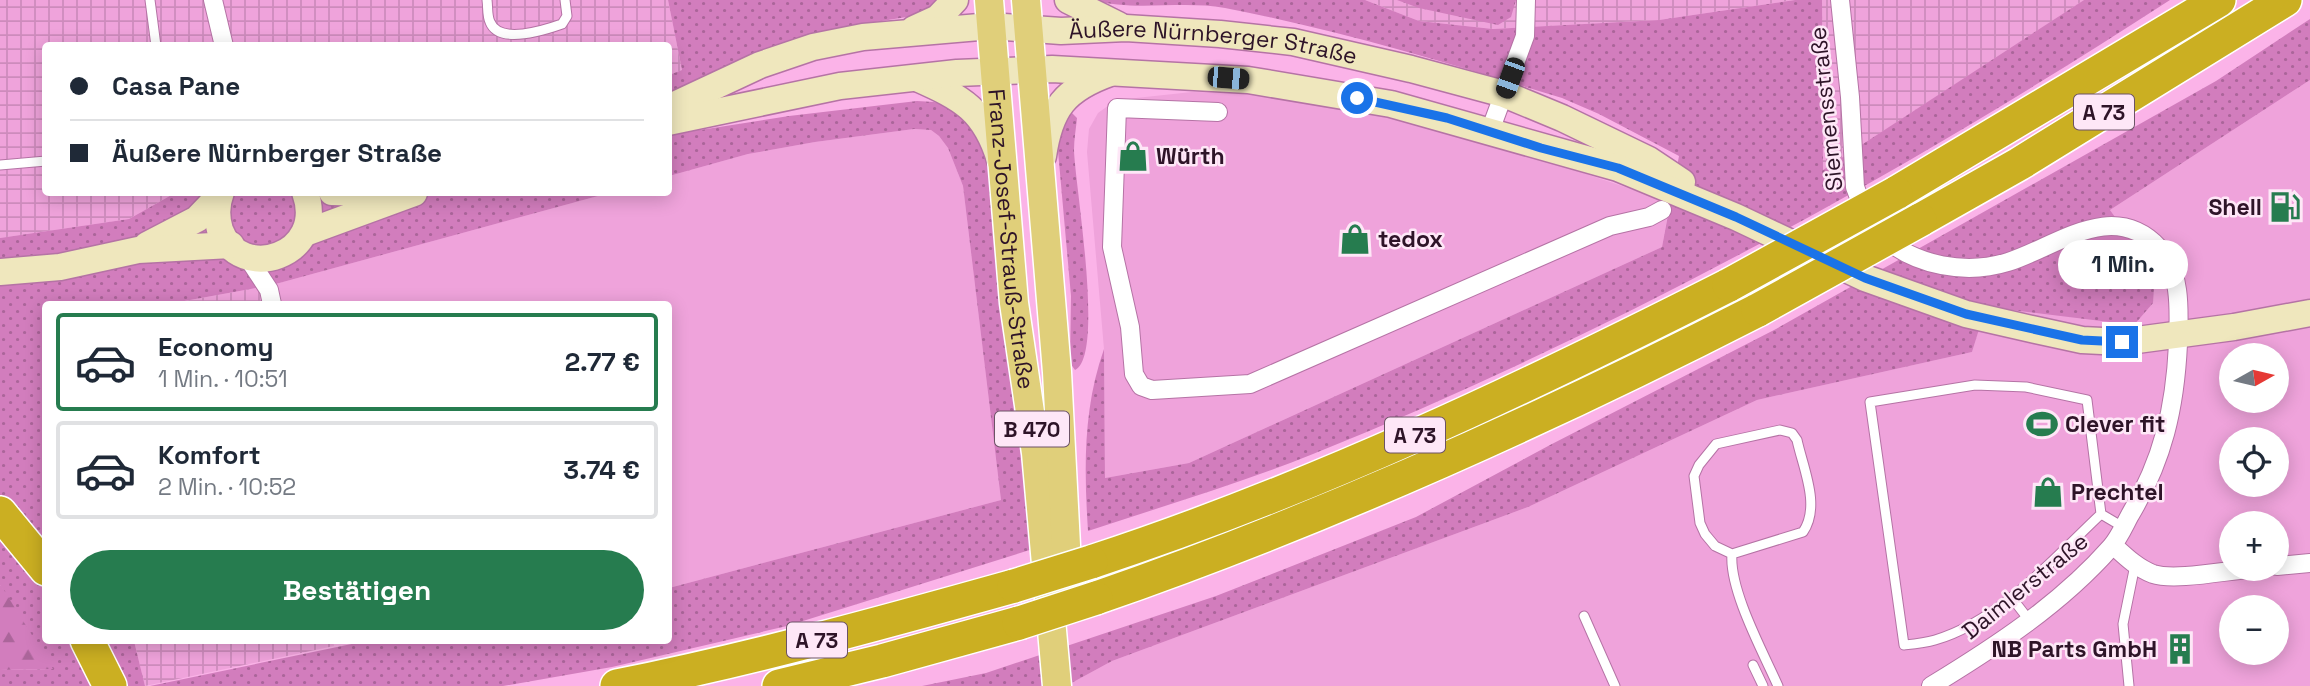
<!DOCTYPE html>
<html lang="de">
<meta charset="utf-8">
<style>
body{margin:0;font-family:"Space Grotesk",sans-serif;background:#f6f6f7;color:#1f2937;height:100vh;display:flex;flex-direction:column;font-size:26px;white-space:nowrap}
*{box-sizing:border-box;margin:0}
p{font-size:23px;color:#747a83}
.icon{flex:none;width:38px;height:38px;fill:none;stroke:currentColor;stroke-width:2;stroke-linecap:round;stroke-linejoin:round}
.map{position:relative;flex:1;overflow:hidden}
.panel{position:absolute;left:42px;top:301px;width:630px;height:343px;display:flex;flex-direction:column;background:#fff;border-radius:7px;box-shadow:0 4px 18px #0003}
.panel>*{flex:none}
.hud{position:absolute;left:42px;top:42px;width:630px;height:154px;border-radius:7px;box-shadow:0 4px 18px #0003;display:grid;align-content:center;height:154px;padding:0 28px;background:#fff}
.needle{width:46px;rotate:82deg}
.controls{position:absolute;left:2219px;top:343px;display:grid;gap:14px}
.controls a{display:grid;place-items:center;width:70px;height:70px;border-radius:50%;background:#fff;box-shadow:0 4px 18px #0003;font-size:35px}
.end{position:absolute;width:32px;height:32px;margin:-16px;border:9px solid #1a73e8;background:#fff;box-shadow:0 0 0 4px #fff}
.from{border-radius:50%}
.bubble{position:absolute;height:49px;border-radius:24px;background:#fff;box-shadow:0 4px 18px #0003;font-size:23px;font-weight:700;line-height:49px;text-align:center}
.car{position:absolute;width:21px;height:42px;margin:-21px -10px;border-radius:9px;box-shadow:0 0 5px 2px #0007;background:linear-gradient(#222 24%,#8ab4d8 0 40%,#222 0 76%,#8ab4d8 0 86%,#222 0)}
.hud b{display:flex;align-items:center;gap:24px;height:66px;font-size:26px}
.hud b+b{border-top:2px solid #e0e1e3}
.hud i{width:18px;height:18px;background:#1f2937}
ul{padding:12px 0 0;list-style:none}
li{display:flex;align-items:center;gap:21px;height:98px;margin:0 14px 10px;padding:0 14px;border:4px solid #e0e1e3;border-radius:7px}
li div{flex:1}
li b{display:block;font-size:26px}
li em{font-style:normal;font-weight:700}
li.active{border-color:#267c4f}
li>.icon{width:63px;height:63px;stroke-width:1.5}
.cta{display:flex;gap:14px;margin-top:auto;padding:14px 28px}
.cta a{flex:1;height:80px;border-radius:42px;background:#267c4f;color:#fff;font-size:28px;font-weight:700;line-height:80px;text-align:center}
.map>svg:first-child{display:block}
</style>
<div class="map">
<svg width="2310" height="686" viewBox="0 0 2310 686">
<defs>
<pattern id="industrial-grid" width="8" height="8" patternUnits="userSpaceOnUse" patternTransform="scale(1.75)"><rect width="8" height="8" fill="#efa3db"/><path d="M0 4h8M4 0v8" fill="none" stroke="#cd8bbc"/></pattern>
<pattern id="green-dots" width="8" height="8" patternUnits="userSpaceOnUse" patternTransform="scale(1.75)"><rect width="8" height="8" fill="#d27dbd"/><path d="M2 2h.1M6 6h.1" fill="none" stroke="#ab659a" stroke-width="1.8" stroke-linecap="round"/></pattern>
<pattern id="forest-firs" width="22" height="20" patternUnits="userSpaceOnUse" patternTransform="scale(1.75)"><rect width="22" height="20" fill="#d27dbd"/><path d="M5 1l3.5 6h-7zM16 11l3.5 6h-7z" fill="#ab659a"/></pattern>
</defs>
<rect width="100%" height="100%" fill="#fbb3e8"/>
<path fill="#efa3db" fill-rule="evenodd" d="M2310,80v606h-1244l46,-25 416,-154 229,-107 215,-48 14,-46 169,-34 -45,-62zM2231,355h46v46h-46zM2231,439h46v46h-46zM2231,523h46v46h-46zM2231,607h46v46h-46z
M1192,92l62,1 116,19 150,40 150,50 -8,45 -473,216 -84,15 -1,-129 -17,-197 2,-23 9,-16 14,-10 24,-5z
M914,129l17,1 8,6 9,12 15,38 38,314 -332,88 -1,-284h-393l-3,-19 337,-92 59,-1 1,-16 79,-22 67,-12z"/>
<path fill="url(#industrial-grid)" d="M0,0h668l14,70 -13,5 -1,-29h-622v146l129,1 -46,26 -129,19z
M1365,0h430l-136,20 -166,9 -74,-8z
M1822,0h262l-262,171z
M272,285l3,19h-107z
M333,640l1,6 -189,40 -11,-45z"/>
<path fill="url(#green-dots)" d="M668,0h272l-21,15 -62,10 -170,62 13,43 89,-14 128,-15 17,1 19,6 17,14 20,37 23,234 20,156 -246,77 -175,41 -109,19h-353l216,-45 302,-1 1,-52 332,-88 -38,-314 -15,-38 -9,-12 -8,-6 -17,-1 -99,13 -67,12 -79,22v-101l13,-5z
M1092,0h273l54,21 74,8 166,-9 136,-20h27l1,170 261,-170h86c-271,176 -557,333 -857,454 -74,30 -150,52 -225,77 -4,-62 -5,-123 16,-182l1,129 84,-15 473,-216 17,-91 -80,-42 -37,-16c-111,-34 -223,-68 -337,-90 -44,-8 -90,4 -133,-8z
M1397,0h119l-5,17 -13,8 -79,-17z
M2310,19v61l-200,130 45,62 -2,31 -19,22 -148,-18 -14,45 -215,48 -229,107 -416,154 -46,25h-144l64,-13 230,-77 200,-79 134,-72 226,-116 440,-248z
M1068,109l9,9c-1,11 -3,21 -3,32 1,35 31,206 1,220l-5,-7 1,-67 -14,-156z
M175,193h434l-337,92 -104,19h-122v336l88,1 11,45h-145v-16l52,-1 -52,-84v-347l129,-19z"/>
<path fill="url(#forest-firs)" d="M0,585l2,2 51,82 -53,1z"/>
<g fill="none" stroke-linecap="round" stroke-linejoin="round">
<defs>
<path id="lane" d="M150,0l6,46
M487,0c1,7 0,16 3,22 9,23 55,8 72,2l5,-8 -2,-16
M0,165l46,-4
M1975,385l51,2 61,13 14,114c-48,45 -101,107 -166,126 -10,3 -21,4 -31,5l-34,-243z
M1780,430l12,3 5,7c6,28 24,66 6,92l-71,22 -17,-8 -10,-12 -5,-11 -6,-47 5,-11 17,-21z
M2101,514l22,13
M1732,554c-3,36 31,98 46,132
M2012,598l17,22
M1584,616l31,70
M1753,665l10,21
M2129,686l-6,-62 12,-59"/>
<path id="street" d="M213,0l11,46
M1840,0l10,97 5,90 11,29
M1218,112l-101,-4 -5,139 18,80 4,47 7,12 11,4 98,-6 360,-158 39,-9 13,-7
M1490,131l35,-95 1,-36
M1883,237c33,29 83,38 125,25 48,-15 105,-64 151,-14 23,24 20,65 19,96 -3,64 -15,116 -48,171 -6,11 -11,23 -19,32 -50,57 -116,100 -180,139
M246,255l23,35 3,14
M2113,545c12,11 24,23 40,29 21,7 71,-3 95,-5
M2277,566l33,-3"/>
<g id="secondary">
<path d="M1068,0l50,25"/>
<path d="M914,29l24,-11 17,-18"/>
<path d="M917,78c45,20 68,32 83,82"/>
<path id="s1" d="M668,108l92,-43 53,-18 50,-10 128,-11 70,5 65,-3 94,6 73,8 118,27 93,25 58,24 87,42 33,22"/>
<path d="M668,122l172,-36 117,-13 95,-4 196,11 143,24 227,64 118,49 129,61 101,36 70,16 46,10 40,2 112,-15 76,-14"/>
<path d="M1043,156c7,-48 22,-67 67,-83"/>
<path d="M221,192c-5,13 -5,25 -1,38 20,54 108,26 85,-38"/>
<path d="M332,192l64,2"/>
<path d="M305,233l109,-40"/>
<path d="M147,245l50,-26 22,-23"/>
<path d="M0,272l60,-5 78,-17 93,-5"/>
</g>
<g id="primary">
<path id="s2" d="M989,0l25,303 22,150 21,233"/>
<path d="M1026,0l31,372 11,212"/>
</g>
<path id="highway" d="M1896,193l323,-193
M1920,220l99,-56 266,-164
M0,513l46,56
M1091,562c220,-72 431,-172 638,-277
M1096,598c228,-79 447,-178 662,-288
M87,640l23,46
M617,686c134,-27 265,-63 397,-100
M779,686l103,-25 137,-38"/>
</defs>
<use href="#lane" stroke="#b573a5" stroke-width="11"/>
<use href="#street" stroke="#b573a5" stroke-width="20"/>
<use href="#secondary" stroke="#b573a5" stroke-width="29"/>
<use href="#primary" stroke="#fff" stroke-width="31"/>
<use href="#highway" stroke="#fff" stroke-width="36"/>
<use href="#lane" stroke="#fff" stroke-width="9"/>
<use href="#street" stroke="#fff" stroke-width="18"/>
<use href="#secondary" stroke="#efe7bd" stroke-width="26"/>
<use href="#primary" stroke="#e0cf7a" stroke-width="28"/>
<use href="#highway" stroke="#cbaf22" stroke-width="33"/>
<defs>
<path id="highway-bridge" d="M1729,285l167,-92
M1758,310l162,-90
M1014,586l77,-24
M1019,623l77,-25"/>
</defs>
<use href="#highway-bridge" stroke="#fff" stroke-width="36" stroke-linecap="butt"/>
<use href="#highway-bridge" stroke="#cbaf22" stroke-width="33"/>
</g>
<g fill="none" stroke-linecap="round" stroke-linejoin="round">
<path stroke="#1a73e8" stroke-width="9" d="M1357,98l90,20 94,30 77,20 118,49 129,61 101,36 116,26 40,2"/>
</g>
<defs>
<symbol id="shop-bare" viewBox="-9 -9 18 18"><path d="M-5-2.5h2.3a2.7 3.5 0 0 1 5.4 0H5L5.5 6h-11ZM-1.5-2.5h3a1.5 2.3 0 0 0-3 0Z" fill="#267c4f" stroke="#fee7f7" stroke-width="2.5" paint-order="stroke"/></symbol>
<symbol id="fuel-bare" viewBox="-9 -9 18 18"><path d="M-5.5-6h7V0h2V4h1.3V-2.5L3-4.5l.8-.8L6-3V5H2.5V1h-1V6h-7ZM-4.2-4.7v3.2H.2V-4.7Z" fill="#267c4f" stroke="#fee7f7" stroke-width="2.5" paint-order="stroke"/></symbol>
<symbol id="stadium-bare" viewBox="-9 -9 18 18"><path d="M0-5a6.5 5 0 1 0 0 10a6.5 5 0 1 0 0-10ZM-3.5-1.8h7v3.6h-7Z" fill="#267c4f" stroke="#fee7f7" stroke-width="2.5" paint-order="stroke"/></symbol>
<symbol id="building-bare" viewBox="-9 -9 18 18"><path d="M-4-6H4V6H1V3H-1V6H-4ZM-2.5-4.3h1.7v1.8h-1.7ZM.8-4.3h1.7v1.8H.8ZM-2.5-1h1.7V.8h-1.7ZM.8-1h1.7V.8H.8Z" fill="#267c4f" stroke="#fee7f7" stroke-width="2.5" paint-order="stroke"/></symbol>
</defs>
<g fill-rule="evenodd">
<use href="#shop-bare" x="1111" y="134" width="44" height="44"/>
<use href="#fuel-bare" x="2263" y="185" width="44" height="44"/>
<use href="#shop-bare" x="1333" y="217" width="44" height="44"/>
<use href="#stadium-bare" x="2020" y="402" width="44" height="44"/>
<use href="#shop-bare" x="2026" y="470" width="44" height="44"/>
<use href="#building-bare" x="2158" y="627" width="44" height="44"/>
</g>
<g text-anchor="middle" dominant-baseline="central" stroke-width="5" stroke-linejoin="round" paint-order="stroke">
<g fill="#fee7f7" stroke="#6c5366" stroke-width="2">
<rect x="2074" y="94.5" width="60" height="35" rx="5"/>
<rect x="995" y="411.5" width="74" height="35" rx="5"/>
<rect x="1385" y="417.5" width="60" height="35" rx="5"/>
<rect x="787" y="622.5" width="60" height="35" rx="5"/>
</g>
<g font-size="21" font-weight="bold" fill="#2e1428">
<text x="2104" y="112">A 73</text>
<text x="1032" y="429">B 470</text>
<text x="1415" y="435">A 73</text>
<text x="817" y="640">A 73</text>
</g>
<g font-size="23" fill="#2e1428" stroke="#fee7f7">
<text stroke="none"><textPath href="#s1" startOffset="560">Äußere Nürnberger Straße</textPath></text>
<text transform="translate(1826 109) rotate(-96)">Siemensstraße</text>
<text stroke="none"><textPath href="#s2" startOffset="240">Franz-Josef-Strauß-Straße</textPath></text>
<text transform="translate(2025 586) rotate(-39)">Daimlerstraße</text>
</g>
<g font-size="23" font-weight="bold" fill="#2e1428" stroke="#fee7f7" text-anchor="start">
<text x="1156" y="156">Würth</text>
<text x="2262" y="207" text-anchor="end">Shell</text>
<text x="1378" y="239">tedox</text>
<text x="2065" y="424">Clever fit</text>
<text x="2071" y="492">Prechtel</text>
<text x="2157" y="649" text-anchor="end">NB Parts GmbH</text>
</g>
</g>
</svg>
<div class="controls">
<a><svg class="needle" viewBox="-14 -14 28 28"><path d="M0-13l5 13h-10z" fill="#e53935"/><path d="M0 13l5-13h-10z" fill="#747a83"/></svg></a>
<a><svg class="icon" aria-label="locate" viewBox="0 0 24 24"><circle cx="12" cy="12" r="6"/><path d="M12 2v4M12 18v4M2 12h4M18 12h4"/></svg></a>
<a>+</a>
<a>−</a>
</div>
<i class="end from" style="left:1357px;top:98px"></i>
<i class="end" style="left:2122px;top:342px"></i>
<div class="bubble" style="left:2058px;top:240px;width:130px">1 Min.</div>
<i class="car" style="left:1228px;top:78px;rotate:95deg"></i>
<i class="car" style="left:1510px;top:78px;rotate:200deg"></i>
<div class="hud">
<b><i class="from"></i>Casa Pane</b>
<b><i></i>Äußere Nürnberger Straße</b>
</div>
<section class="panel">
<ul>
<li class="active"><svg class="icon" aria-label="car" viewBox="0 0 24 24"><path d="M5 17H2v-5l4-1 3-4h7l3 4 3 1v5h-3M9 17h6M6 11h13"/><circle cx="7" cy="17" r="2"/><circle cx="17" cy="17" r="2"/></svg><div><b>Economy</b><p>1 Min. · 10:51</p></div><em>2.77 €</em></li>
<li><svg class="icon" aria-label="car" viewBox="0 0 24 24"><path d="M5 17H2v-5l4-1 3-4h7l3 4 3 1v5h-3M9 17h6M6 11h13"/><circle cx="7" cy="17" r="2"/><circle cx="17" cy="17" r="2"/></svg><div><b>Komfort</b><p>2 Min. · 10:52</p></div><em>3.74 €</em></li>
</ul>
<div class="cta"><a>Bestätigen</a></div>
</section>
</div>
